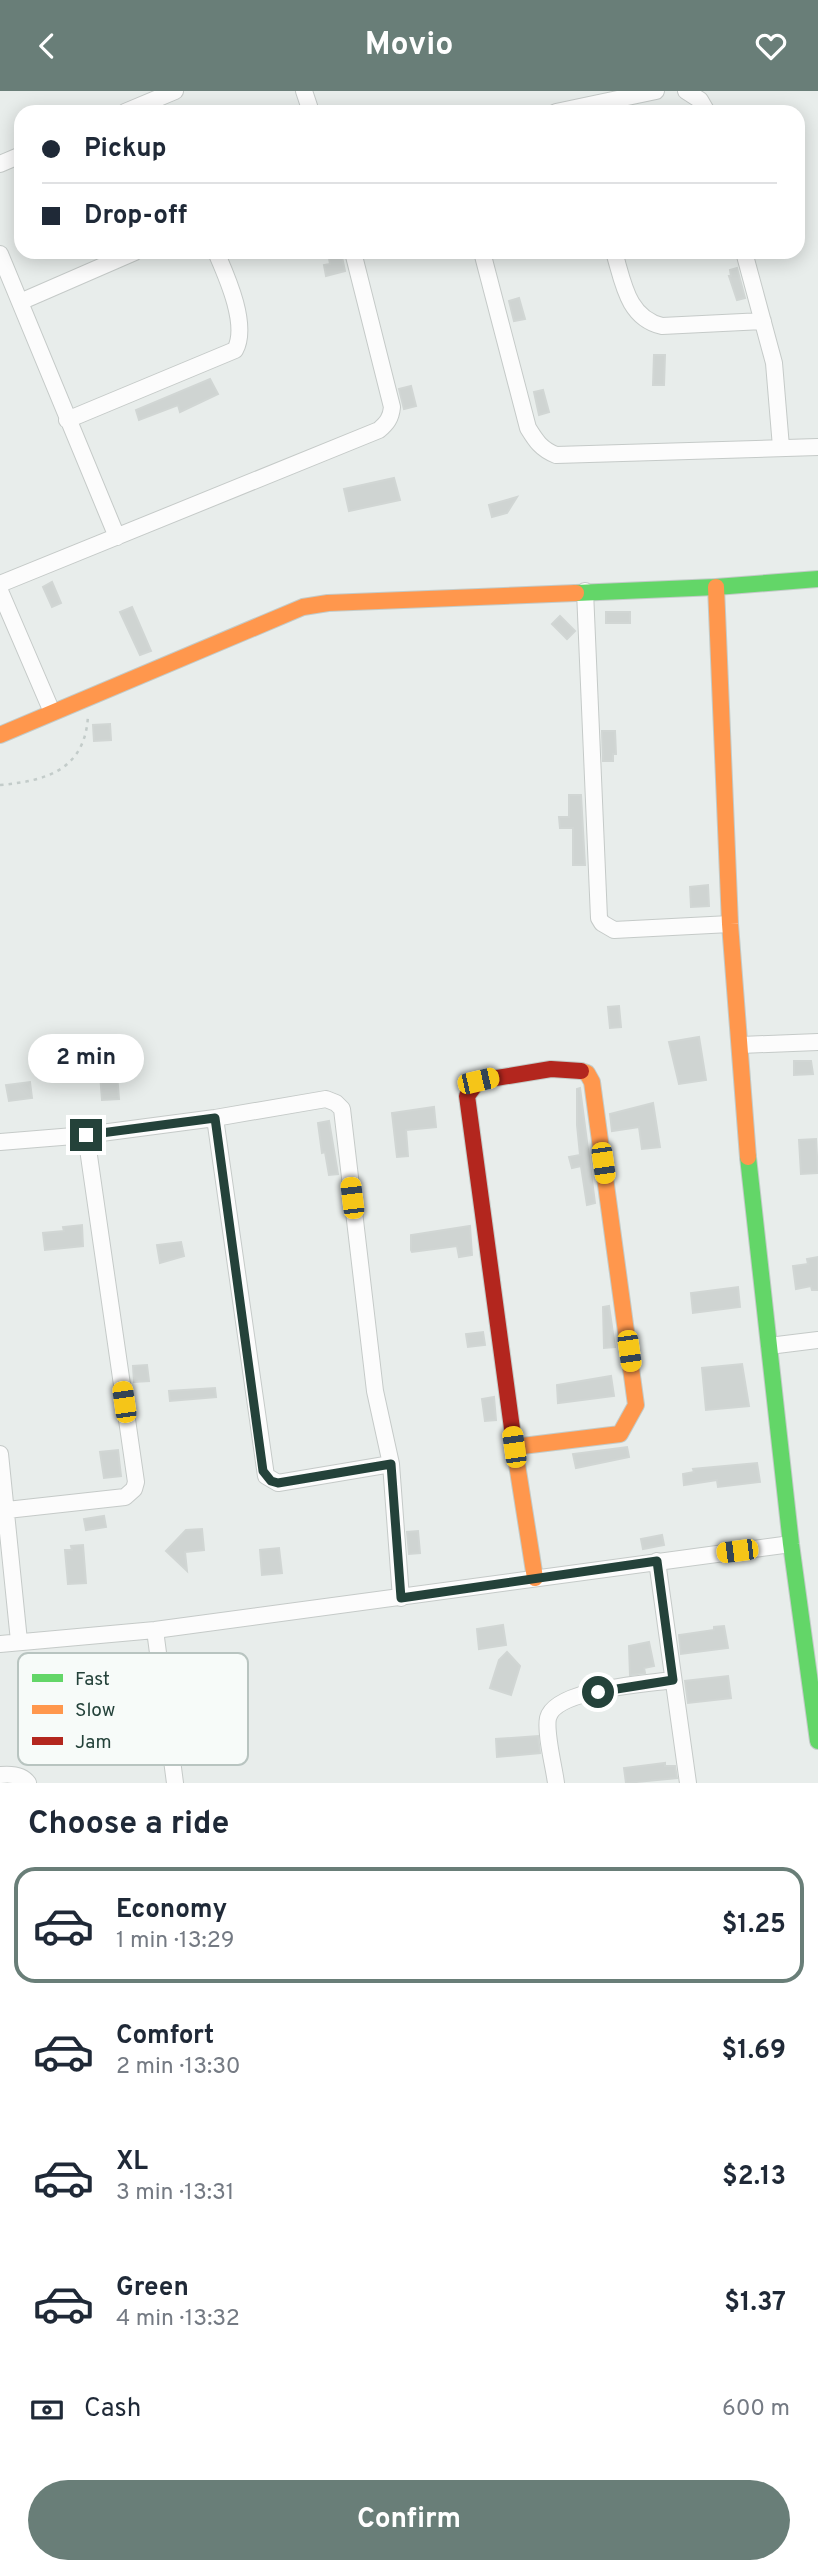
<!DOCTYPE html>
<meta charset="utf-8">
<style>
body{margin:0;font-family:Overpass,sans-serif;background:#f6f6f7;color:#1f2937;height:100vh;display:flex;flex-direction:column;font-size:26px;white-space:nowrap}
*{box-sizing:border-box;margin:0}
p{font-size:23px;color:#747a83}
.icon{flex:none;width:38px;height:38px;fill:none;stroke:currentColor;stroke-width:2;stroke-linecap:round;stroke-linejoin:round}
.map{position:relative;height:1692px;overflow:hidden}
.side{display:flex;flex-direction:column;background:#fff;flex:1}
.side>*{flex:none}
.banner{position:absolute;left:14px;top:14px;width:791px;height:154px;border-radius:21px;box-shadow:0 4px 18px #0003;display:grid;align-content:center;height:154px;padding:0 28px;background:#fff}
.end{position:absolute;width:32px;height:32px;margin:-16px;border:9px solid #24423a;background:#fff;box-shadow:0 0 0 4px #fff}
.from{border-radius:50%}
.bubble{position:absolute;height:49px;border-radius:24px;background:#fff;box-shadow:0 4px 18px #0003;font-size:23px;font-weight:700;line-height:49px;text-align:center}
.car{position:absolute;width:21px;height:42px;margin:-21px -10px;border-radius:9px;box-shadow:0 0 5px 2px #0007;background:linear-gradient(#f5c518 24%,#345 0 40%,#f5c518 0 76%,#345 0 86%,#f5c518 0)}
.banner b{display:flex;align-items:center;gap:24px;height:66px;font-size:26px}
.banner b+b{border-top:2px solid #e0e1e3}
.banner i{width:18px;height:18px;background:#1f2937}
ul{padding:0;list-style:none}
li{display:flex;align-items:center;gap:21px;height:116px;margin:0 14px 10px;padding:0 14px;border:4px solid transparent;border-radius:21px}
li div{flex:1}
li b{display:block;font-size:26px}
li em{font-style:normal;font-weight:700}
li.selected{border-color:#697e78}
li>.icon{width:63px;height:63px;stroke-width:1.5}
h2{padding:0 28px;font-size:32px;line-height:84px}
.pay{display:flex;align-items:center;gap:18px;height:77px;padding:0 28px;font-size:26px}
.pay p{margin-inline-start:auto}
.cta{display:flex;gap:14px;margin-top:auto;padding:14px 28px}
.cta a{flex:1;height:80px;border-radius:42px;background:#697e78;color:#fff;font-size:28px;font-weight:700;line-height:80px;text-align:center}
header{display:flex;justify-content:space-between;align-items:center;height:91px;padding:0 28px;background:#697e78;color:#fff;font-size:32px;font-weight:700}
.map>svg:first-child{display:block}
</style>
<header><svg class="icon" aria-label="back" viewBox="0 0 24 24"><path d="M15 5l-7 7 7 7"/></svg>Movio<svg class="icon" aria-label="heart" viewBox="0 0 24 24"><path d="M12 20l-8-8c-3-5 5-10 8-4 3-6 11-1 8 4z"/></svg></header>
<div class="map">
<svg width="818" height="1692" viewBox="0 0 818 1692">
<rect width="100%" height="100%" fill="#e8edeb"/>
<path fill="#cfd4d2" stroke="#d1d6d4" stroke-width="2" d="M328,161h13l4,19 -19,5 -2,-11 6,-1z
M737,177l8,30 -8,2 -8,-24h2l-1,-6z
M519,207l6,21 -11,2 -5,-20z
M654,264h11l-1,30h-11z
M210,288l8,15 -38,18 -2,-7 -39,15 -3,-10z
M411,295l5,20 -12,3 -5,-20z
M543,299l6,22 -10,3 -5,-23z
M394,387l6,22 -51,11 -5,-22z
M517,406l-10,16 -15,4 -3,-12z
M52,491l9,21 -9,4 -9,-20z
M132,516l19,44 -11,4 -20,-43z
M606,521h24v11h-24z
M560,525l15,15 -8,8 -15,-15z
M110,633l1,16 -17,1 -1,-16z
M602,640h13l1,23h-3v7h-10z
M569,704h12l4,70h-12v-37h-13l-1,-11h10z
M708,794l1,21 -18,1 -1,-20z
M619,915l2,21 -11,1 -2,-21z
M699,946l7,43 -27,4 -10,-42z
M794,970h17l2,13 -19,1z
M117,982l2,26 -17,1 -2,-26z
M30,991l2,16 -23,3 -3,-16z
M580,997l15,115 -8,2 -6,-39 -9,2 -3,-11 11,-2 -3,-30v-36z
M653,1012l7,44 -18,2 -3,-22 -27,4 -2,-17z
M434,1016l2,20 -30,3 2,26 -11,1 -5,-44z
M329,1030l9,53 -9,1 -4,-23 -3,1 -4,-30z
M816,1048l2,34 -17,1 -2,-34z
M82,1134l1,21 -38,4 -2,-17 21,-2 -1,-4z
M470,1135l2,29 -13,2 -2,-11 -45,6 -1,-2v-15z
M181,1151l3,14 -24,7 -3,-18z
M818,1166v33h-6l-1,-4 -15,3 -3,-23 15,-2 -1,-5z
M738,1196l2,20 -47,6 -2,-20z
M609,1215l6,41 -11,1 -1,-41z
M483,1241l2,13 -17,2 -2,-13z
M742,1273l7,42 -43,4 -4,-42z
M147,1274l2,16 -15,1 -1,-16z
M611,1285l3,20 -56,7 -1,-18z
M215,1297l1,9 -46,4 -1,-10z
M494,1306l2,23 -11,1 -3,-22z
M627,1356l2,10 -53,11 -3,-14z
M118,1359l3,26 -17,2 -4,-26z
M757,1372l3,19 -42,5 -1,-7 -33,5 -1,-11 11,-2 -1,-3z
M104,1425l2,11 -20,3 -2,-11z
M202,1438l2,21 -19,2 2,19 -21,-20 20,-21z
M418,1440l2,22 -11,1 -2,-22z
M662,1444l2,10 -21,4 -2,-10z
M83,1454l3,38 -18,1 -3,-34h7l-1,-4z
M279,1457l3,25 -20,2 -2,-25z
M503,1534l3,20 -27,4 -2,-20z
M724,1535l4,22 -47,6 -2,-19 35,-5v-3z
M649,1551l5,24 -10,2 1,5 -15,2 -1,-29z
M507,1561l13,14 -9,29 -21,-7 9,-28z
M728,1585l3,22 -43,5 -3,-22z
M538,1645l2,17 -43,4 -1,-18z
M665,1672v3h10l2,12 -51,5 -2,-15z"/>
<g fill="none" stroke-linecap="round" stroke-linejoin="round">
<defs>
<path id="street" d="M304,0l7,21
M686,0l14,9 7,12
M125,21l50,-21
M556,21l100,-21
M0,73l21,-9
M482,161l46,176c8,13 13,21 28,27l262,-8
M614,161c9,29 13,66 48,74l101,-5
M744,161l30,111 7,84
M0,163l117,283
M20,211l115,-50
M67,329l168,-70c14,-25 -9,-75 -19,-98
M0,493l379,-154c8,-7 12,-12 13,-23l-39,-155
M0,500l52,121
M585,500l14,327 3,5 12,7 116,-6
M741,954l77,-3
M215,1027l51,358 12,7 113,-19
M0,1051l86,-7 129,-17 111,-19 10,4 6,6 33,282 16,73 10,134
M769,1255l49,-6
M0,1363l19,187
M7,1419l118,-13 9,-8 2,-7 -50,-347
M657,1470l31,222
M155,1539l20,153
M0,1553l155,-14 636,-86
M0,1684c10,-1 22,-1 28,8
M556,1692c-2,-16 -11,-50 -8,-65 7,-29 98,-34 125,-38"/>
<path id="fast" d="M576,502l140,-6 102,-8
M748,1066l43,387 27,197"/>
<path id="slow" d="M716,496l14,337 18,233
M0,644l303,-128 25,-4 248,-10
M514,1356l106,-13 16,-29 -44,-323 -5,-9 -6,-2
M516,1367l19,120"/>
<path id="jam" d="M516,1367l-49,-362 11,-15 73,-12 30,2"/>
</defs>
<use href="#street" stroke="#c5cac8" stroke-width="18"/>
<use href="#fast" stroke="#c3cbc8" stroke-width="18"/>
<use href="#slow" stroke="#c3cbc8" stroke-width="18"/>
<use href="#jam" stroke="#c3cbc8" stroke-width="18"/>
<path stroke="#c3ccca" stroke-width="2.5" stroke-dasharray="3.5 5" stroke-linecap="butt" d="M0,694c46,-4 85,-15 88,-69"/>
<use href="#street" stroke="#fcfcfc" stroke-width="16"/>
<use href="#fast" stroke="#63d668" stroke-width="16"/>
<use href="#slow" stroke="#ff974d" stroke-width="16"/>
<use href="#jam" stroke="#b3261e" stroke-width="16"/>
</g>
<g fill="none" stroke-linecap="round" stroke-linejoin="round">
<path stroke="#24423a" stroke-width="9" d="M86,1044l129,-17 48,353 8,10 7,2 113,-19 10,134 256,-37 16,119 -75,12"/>
</g>
<rect x="18" y="1562" width="230" height="112" rx="10" fill="#f7fbf9" stroke="#b8c4c0" stroke-width="2"/>
<rect x="32" y="1583" width="31" height="8" fill="#63d668"/>
<rect x="32" y="1614" width="31" height="9" fill="#ff974d"/>
<rect x="32" y="1646" width="31" height="8" fill="#b3261e"/>
<g font-size="19" fill="#24423a">
<text x="75" y="1594">Fast</text>
<text x="75" y="1625">Slow</text>
<text x="75" y="1657">Jam</text>
</g>
</svg>
<i class="end from" style="left:598px;top:1601px"></i>
<i class="end" style="left:86px;top:1044px"></i>
<div class="bubble" style="left:28px;top:943px;width:116px">2 min</div>
<i class="car" style="left:478px;top:990px;rotate:77deg"></i>
<i class="car" style="left:603px;top:1072px;rotate:172deg"></i>
<i class="car" style="left:352px;top:1107px;rotate:353deg"></i>
<i class="car" style="left:629px;top:1260px;rotate:172deg"></i>
<i class="car" style="left:124px;top:1311px;rotate:352deg"></i>
<i class="car" style="left:514px;top:1356px;rotate:352deg"></i>
<i class="car" style="left:737px;top:1460px;rotate:263deg"></i>
<div class="banner">
<b><i class="from"></i>Pickup</b>
<b><i></i>Drop-off</b>
</div>
</div>
<section class="side">
<h2>Choose a ride</h2>
<ul>
<li class="selected"><svg class="icon" aria-label="car" viewBox="0 0 24 24"><path d="M5 17H2v-5l4-1 3-4h7l3 4 3 1v5h-3M9 17h6M6 11h13"/><circle cx="7" cy="17" r="2"/><circle cx="17" cy="17" r="2"/></svg><div><b>Economy</b><p>1 min · 13:29</p></div><em>$1.25</em></li>
<li><svg class="icon" aria-label="car" viewBox="0 0 24 24"><path d="M5 17H2v-5l4-1 3-4h7l3 4 3 1v5h-3M9 17h6M6 11h13"/><circle cx="7" cy="17" r="2"/><circle cx="17" cy="17" r="2"/></svg><div><b>Comfort</b><p>2 min · 13:30</p></div><em>$1.69</em></li>
<li><svg class="icon" aria-label="car" viewBox="0 0 24 24"><path d="M5 17H2v-5l4-1 3-4h7l3 4 3 1v5h-3M9 17h6M6 11h13"/><circle cx="7" cy="17" r="2"/><circle cx="17" cy="17" r="2"/></svg><div><b>XL</b><p>3 min · 13:31</p></div><em>$2.13</em></li>
<li><svg class="icon" aria-label="car" viewBox="0 0 24 24"><path d="M5 17H2v-5l4-1 3-4h7l3 4 3 1v5h-3M9 17h6M6 11h13"/><circle cx="7" cy="17" r="2"/><circle cx="17" cy="17" r="2"/></svg><div><b>Green</b><p>4 min · 13:32</p></div><em>$1.37</em></li>
</ul>
<div class="pay"><svg class="icon" aria-label="cash" viewBox="0 0 24 24"><path d="M3 7h18v10H3z"/><circle cx="12" cy="12" r="2"/></svg>Cash<p>600 m</p></div>
<div class="cta"><a>Confirm</a></div>
</section>
